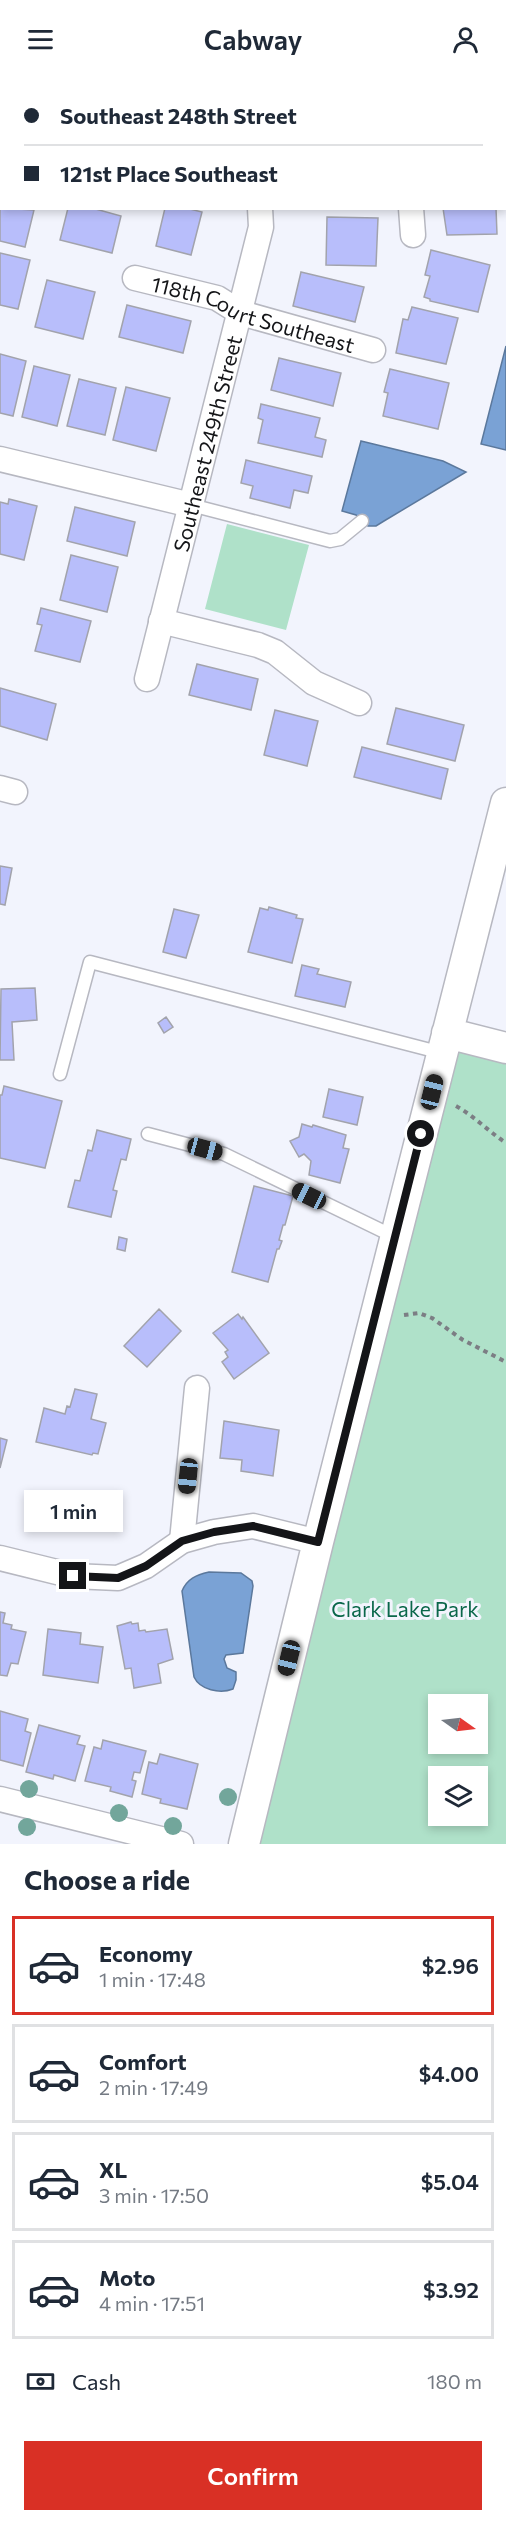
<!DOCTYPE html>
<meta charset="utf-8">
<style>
body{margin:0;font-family:Commissioner,sans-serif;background:#f2f2f3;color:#1f2937;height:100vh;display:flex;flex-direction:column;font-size:22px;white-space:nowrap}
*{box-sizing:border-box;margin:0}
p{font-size:20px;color:#747a83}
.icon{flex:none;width:33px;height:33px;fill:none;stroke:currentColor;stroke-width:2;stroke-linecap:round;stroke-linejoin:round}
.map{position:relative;height:1766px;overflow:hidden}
.side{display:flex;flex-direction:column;background:#fff;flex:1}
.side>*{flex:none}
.hud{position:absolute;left:0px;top:0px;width:507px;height:132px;box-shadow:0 3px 9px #0003;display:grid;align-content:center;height:132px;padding:0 24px;background:#fff}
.needle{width:39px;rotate:104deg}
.fabs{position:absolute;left:428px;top:1616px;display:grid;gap:12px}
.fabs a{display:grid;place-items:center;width:60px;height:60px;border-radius:0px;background:#fff;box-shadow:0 3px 9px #0003;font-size:30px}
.end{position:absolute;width:27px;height:27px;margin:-14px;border:8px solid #141518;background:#fff;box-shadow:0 0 0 3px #fff}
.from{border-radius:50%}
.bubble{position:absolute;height:42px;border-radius:0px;background:#fff;box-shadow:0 3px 9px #0003;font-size:20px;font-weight:600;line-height:42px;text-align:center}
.car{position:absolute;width:18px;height:36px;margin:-18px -9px;border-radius:8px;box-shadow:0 0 4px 2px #0007;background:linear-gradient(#222 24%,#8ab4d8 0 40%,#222 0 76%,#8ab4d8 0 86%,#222 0)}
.hud b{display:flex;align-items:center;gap:21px;height:57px;font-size:22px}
.hud b+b{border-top:2px solid #e0e1e3}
.hud i{width:15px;height:15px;background:#1f2937}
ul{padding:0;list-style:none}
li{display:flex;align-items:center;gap:18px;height:99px;margin:0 12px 9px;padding:0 12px;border:3px solid #e0e1e3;border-radius:0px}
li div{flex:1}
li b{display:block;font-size:22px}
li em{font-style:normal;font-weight:600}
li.on{border-color:#d93025}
li>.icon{width:54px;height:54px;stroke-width:1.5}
h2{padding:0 24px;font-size:27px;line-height:72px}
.pay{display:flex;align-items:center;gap:15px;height:66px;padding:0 24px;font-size:22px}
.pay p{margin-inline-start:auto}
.button{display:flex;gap:12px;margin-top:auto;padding:12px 24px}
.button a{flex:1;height:69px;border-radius:0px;background:#d93025;color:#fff;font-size:24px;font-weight:600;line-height:69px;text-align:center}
header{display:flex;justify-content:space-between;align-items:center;height:78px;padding:0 24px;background:#fff;font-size:27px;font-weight:600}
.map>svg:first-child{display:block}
</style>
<header><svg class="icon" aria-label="menu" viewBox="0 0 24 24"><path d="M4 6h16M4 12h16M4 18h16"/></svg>Cabway<svg class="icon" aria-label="person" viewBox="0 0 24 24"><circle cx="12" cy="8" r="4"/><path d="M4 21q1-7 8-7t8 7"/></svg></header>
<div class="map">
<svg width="506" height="1766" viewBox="0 0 506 1766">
<rect width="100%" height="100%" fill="#f2f4fd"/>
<path fill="#afe1c9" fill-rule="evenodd" d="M227,446l82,21 -23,85 -81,-21z
M447,955l59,15v796h-262zM438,1626h39v39h-39zM438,1698h39v39h-39z"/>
<path fill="#7aa2d5" stroke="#5b789c" stroke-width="1.5" d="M506,268v104l-25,-6z
M361,363l82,20 23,11 -82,49 -8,5h-8l-12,-11 -14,-4z
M209,1494l32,1 11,8 1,5 -10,67 -17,2 -2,4 3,9 9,4v8l-3,9c-13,5 -33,1 -39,-12l-12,-86c5,-12 14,-16 27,-19z"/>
<path fill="#b8befb" stroke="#a2a3ac" stroke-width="1.5" d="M0,0l5,2h-3l-2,24z
M92,0h49l-50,2z
M151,0h38l-38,2z
M0,124l2,6 32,2 -9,37 -25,-6z
M68,130h24l29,8 -9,37 -52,-13z
M165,130h21l16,4 -11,43 -35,-9z
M443,130h53l1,26 -50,1z
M327,139l51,1 -2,48 -50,-1z
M431,172l59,15 -12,47 -48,-11v-2l-6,-2 6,-21 -5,-1z
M0,175l30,7 -12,49 -18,-4z
M301,194l63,15 -9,35 -62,-16z
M47,202l48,12 -12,47 -48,-12z
M127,227l64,16 -8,32 -64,-16z
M412,229l46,11 -12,46 -50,-11 7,-34 5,1z
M0,276l26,7 -13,55 -13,-3z
M279,280l62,15 -8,33 -62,-16z
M34,288l36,9 -13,51 -35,-9z
M390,291l59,14 -11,46 -55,-13 5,-23 -4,-1z
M79,301l37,9 -11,47 -38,-9z
M126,309l44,11 -14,53 -43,-11z
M261,326l59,14 -5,19 11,3 -4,17 -64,-14 5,-23 -5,-2z
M246,382l66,16 -4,17 -14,-3 -4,18 -40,-10 3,-12 -12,-3z
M9,421l28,7 -13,54 -24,-6v-52l8,2z
M75,429l60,15 -8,34 -60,-15z
M71,477l47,12 -11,45 -47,-12z
M41,530l50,13 -11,41 -45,-11 7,-26 -5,-1z
M197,586l61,15 -7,31 -62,-15z
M0,610l56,16 -9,36 -47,-14z
M396,630l68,17 -9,36 -68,-17z
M275,632l43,11 -11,45 -43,-11z
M362,669l86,22 -7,30 -87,-22z
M0,788l12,2 -7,37 -5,-1z
M269,829l28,8 -1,3 7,1 -11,44 -44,-11 12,-44 8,2z
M174,831l25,6 -13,43 -23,-6z
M302,887l17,4 -2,5 34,8 -6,25 -50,-11z
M35,910l2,32 -25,2 2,38h-14l1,-71z
M166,939l7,10 -9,6 -6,-10z
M4,1008l58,15 -17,67 -45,-10v-63h2z
M329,1011l34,8 -6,28 -34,-8z
M302,1046l10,3 1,-2 33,10 -3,13 6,1 -9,34 -31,-8 2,-14 -7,-7 -5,3 -9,-16 9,-4z
M97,1052l34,9 -5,21 -5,-1 -8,31 4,1 -6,26 -43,-10 7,-27 5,1 8,-31 4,1z
M254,1108l39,10 -8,29h-2l-4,15 3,1 -3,8h-2l-9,33 -36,-10z
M119,1159l8,2 -2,12 -8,-2z
M159,1231l22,22 -34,36 -23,-21z
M238,1236l4,5 1,-2 26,36 -35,26 -12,-17 6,-5 -3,-5 3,-2 -15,-17z
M75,1311l22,5 -6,25 15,4 -8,31 -5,-1 -1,2 -56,-13 8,-34 21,6 2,-8 3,1z
M224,1343l55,9 -6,46 -32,-5 1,-11 -22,-2z
M0,1360l7,2 -7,28z
M0,1534l5,1 -2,10 9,2 -1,4 15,3 -8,32 -7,-1 -4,13 -7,-1z
M131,1544l1,2 6,-1 1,8 6,-1 1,2 21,-3 6,30 -15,5 3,19 -27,5 -3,-20 -6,1 -8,-43z
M48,1551l33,4 -1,11 23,3 -5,36 -55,-8z
M0,1633l28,8 -3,12 6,2 -8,33 -23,-6z
M39,1647l41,11 -3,8 8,2 -10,35 -21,-6 -1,4 -27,-7z
M103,1662l43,11 -6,22 -6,-1 -2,8 4,1 -4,16 -22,-6 1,-4 -26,-6 9,-34 7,2z
M160,1676l38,10 -11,45 -27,-6 1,-4 -19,-5 7,-32 8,2z"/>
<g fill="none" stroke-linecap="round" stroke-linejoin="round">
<defs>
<path id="service" d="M191,427l139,36 10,-2 22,-18
M60,996l30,-112 352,91
M148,1056l76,20 171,83"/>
<g id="minor">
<path d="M222,0v2"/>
<path d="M421,2l6,-2"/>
<path d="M0,63h2"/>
<path d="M411,130l2,27"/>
<path id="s1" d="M135,200l82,20 24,15 132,37"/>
<path d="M0,381l191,46"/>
<path d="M161,543l97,24 17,7 39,31 45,20"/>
<path id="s2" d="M147,601l114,-452 -1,-19"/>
<path d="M0,710l15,4"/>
<path d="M182,1463l15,-153"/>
<path d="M0,1480l73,18 45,2 28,-12 36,-25 32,-9 39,-6 65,16"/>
<path d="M0,1721l181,45"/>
</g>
<path id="tertiary" d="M447,955l59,15
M244,1766l74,-302 188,-739"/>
</defs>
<use href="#service" stroke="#b7b8c1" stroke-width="15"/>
<use href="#minor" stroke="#b7b8c1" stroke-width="27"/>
<use href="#tertiary" stroke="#b7b8c1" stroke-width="33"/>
<path stroke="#7c7e84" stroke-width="4" stroke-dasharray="4.5 4.5" stroke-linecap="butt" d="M456,1028c18,10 32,25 50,37
M404,1237l15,-2 13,5 31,22 43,22"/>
<use href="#service" stroke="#fff" stroke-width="12"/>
<use href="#minor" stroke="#fff" stroke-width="24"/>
<use href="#tertiary" stroke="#fff" stroke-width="30"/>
</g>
<g fill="#72a69b">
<circle cx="29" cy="1711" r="9"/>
<circle cx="228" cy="1719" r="9"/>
<circle cx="119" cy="1735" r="9"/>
<circle cx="173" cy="1748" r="9"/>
<circle cx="27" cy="1749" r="9"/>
</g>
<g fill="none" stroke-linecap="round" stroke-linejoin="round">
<path stroke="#141518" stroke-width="8" d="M73,1498l45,2 28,-12 36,-25 32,-9 39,-6 65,16 103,-408"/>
</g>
<g text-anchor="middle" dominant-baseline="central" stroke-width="6" stroke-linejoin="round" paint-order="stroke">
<g font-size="21" fill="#141518" stroke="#f2f4fd">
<text stroke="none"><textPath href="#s1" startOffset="124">118th Court Southeast</textPath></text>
<text stroke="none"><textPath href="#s2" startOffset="243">Southeast 249th Street</textPath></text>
</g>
<g font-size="21" fill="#0a674a" stroke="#f2f4fd">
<text x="405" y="1530">Clark Lake Park</text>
</g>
</g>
</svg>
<div class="fabs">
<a><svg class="needle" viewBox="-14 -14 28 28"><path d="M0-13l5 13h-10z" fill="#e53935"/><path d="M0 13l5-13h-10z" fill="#747a83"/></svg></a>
<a><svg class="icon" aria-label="layers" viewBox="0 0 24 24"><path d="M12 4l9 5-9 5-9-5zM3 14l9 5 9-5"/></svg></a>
</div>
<i class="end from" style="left:421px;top:1056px"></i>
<i class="end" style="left:73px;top:1498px"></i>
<div class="bubble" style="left:24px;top:1412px;width:99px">1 min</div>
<i class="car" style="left:432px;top:1014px;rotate:14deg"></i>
<i class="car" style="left:205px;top:1071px;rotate:105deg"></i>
<i class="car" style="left:309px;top:1118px;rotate:296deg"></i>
<i class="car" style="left:188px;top:1398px;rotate:186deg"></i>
<i class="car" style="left:289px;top:1580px;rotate:194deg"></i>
<div class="hud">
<b><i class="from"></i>Southeast 248th Street</b>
<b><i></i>121st Place Southeast</b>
</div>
</div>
<section class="side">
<h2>Choose a ride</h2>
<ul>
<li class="on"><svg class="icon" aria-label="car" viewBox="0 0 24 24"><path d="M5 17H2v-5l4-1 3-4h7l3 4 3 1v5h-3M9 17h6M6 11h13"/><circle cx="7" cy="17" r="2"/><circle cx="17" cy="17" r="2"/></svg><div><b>Economy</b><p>1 min · 17:48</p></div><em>$2.96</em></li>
<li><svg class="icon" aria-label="car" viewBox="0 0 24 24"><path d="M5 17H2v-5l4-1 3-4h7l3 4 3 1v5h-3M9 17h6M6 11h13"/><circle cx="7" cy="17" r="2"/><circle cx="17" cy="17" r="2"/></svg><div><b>Comfort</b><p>2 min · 17:49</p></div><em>$4.00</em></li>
<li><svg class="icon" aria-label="car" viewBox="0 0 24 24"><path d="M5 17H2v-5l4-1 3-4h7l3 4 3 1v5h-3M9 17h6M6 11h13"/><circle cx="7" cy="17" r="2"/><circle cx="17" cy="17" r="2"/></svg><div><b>XL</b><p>3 min · 17:50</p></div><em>$5.04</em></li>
<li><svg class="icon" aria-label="car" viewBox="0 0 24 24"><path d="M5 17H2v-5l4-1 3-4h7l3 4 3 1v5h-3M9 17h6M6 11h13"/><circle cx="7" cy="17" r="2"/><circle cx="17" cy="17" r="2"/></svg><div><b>Moto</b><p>4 min · 17:51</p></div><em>$3.92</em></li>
</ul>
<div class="pay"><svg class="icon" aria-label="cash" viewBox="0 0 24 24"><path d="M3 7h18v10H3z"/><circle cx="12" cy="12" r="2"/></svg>Cash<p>180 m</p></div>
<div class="button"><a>Confirm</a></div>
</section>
